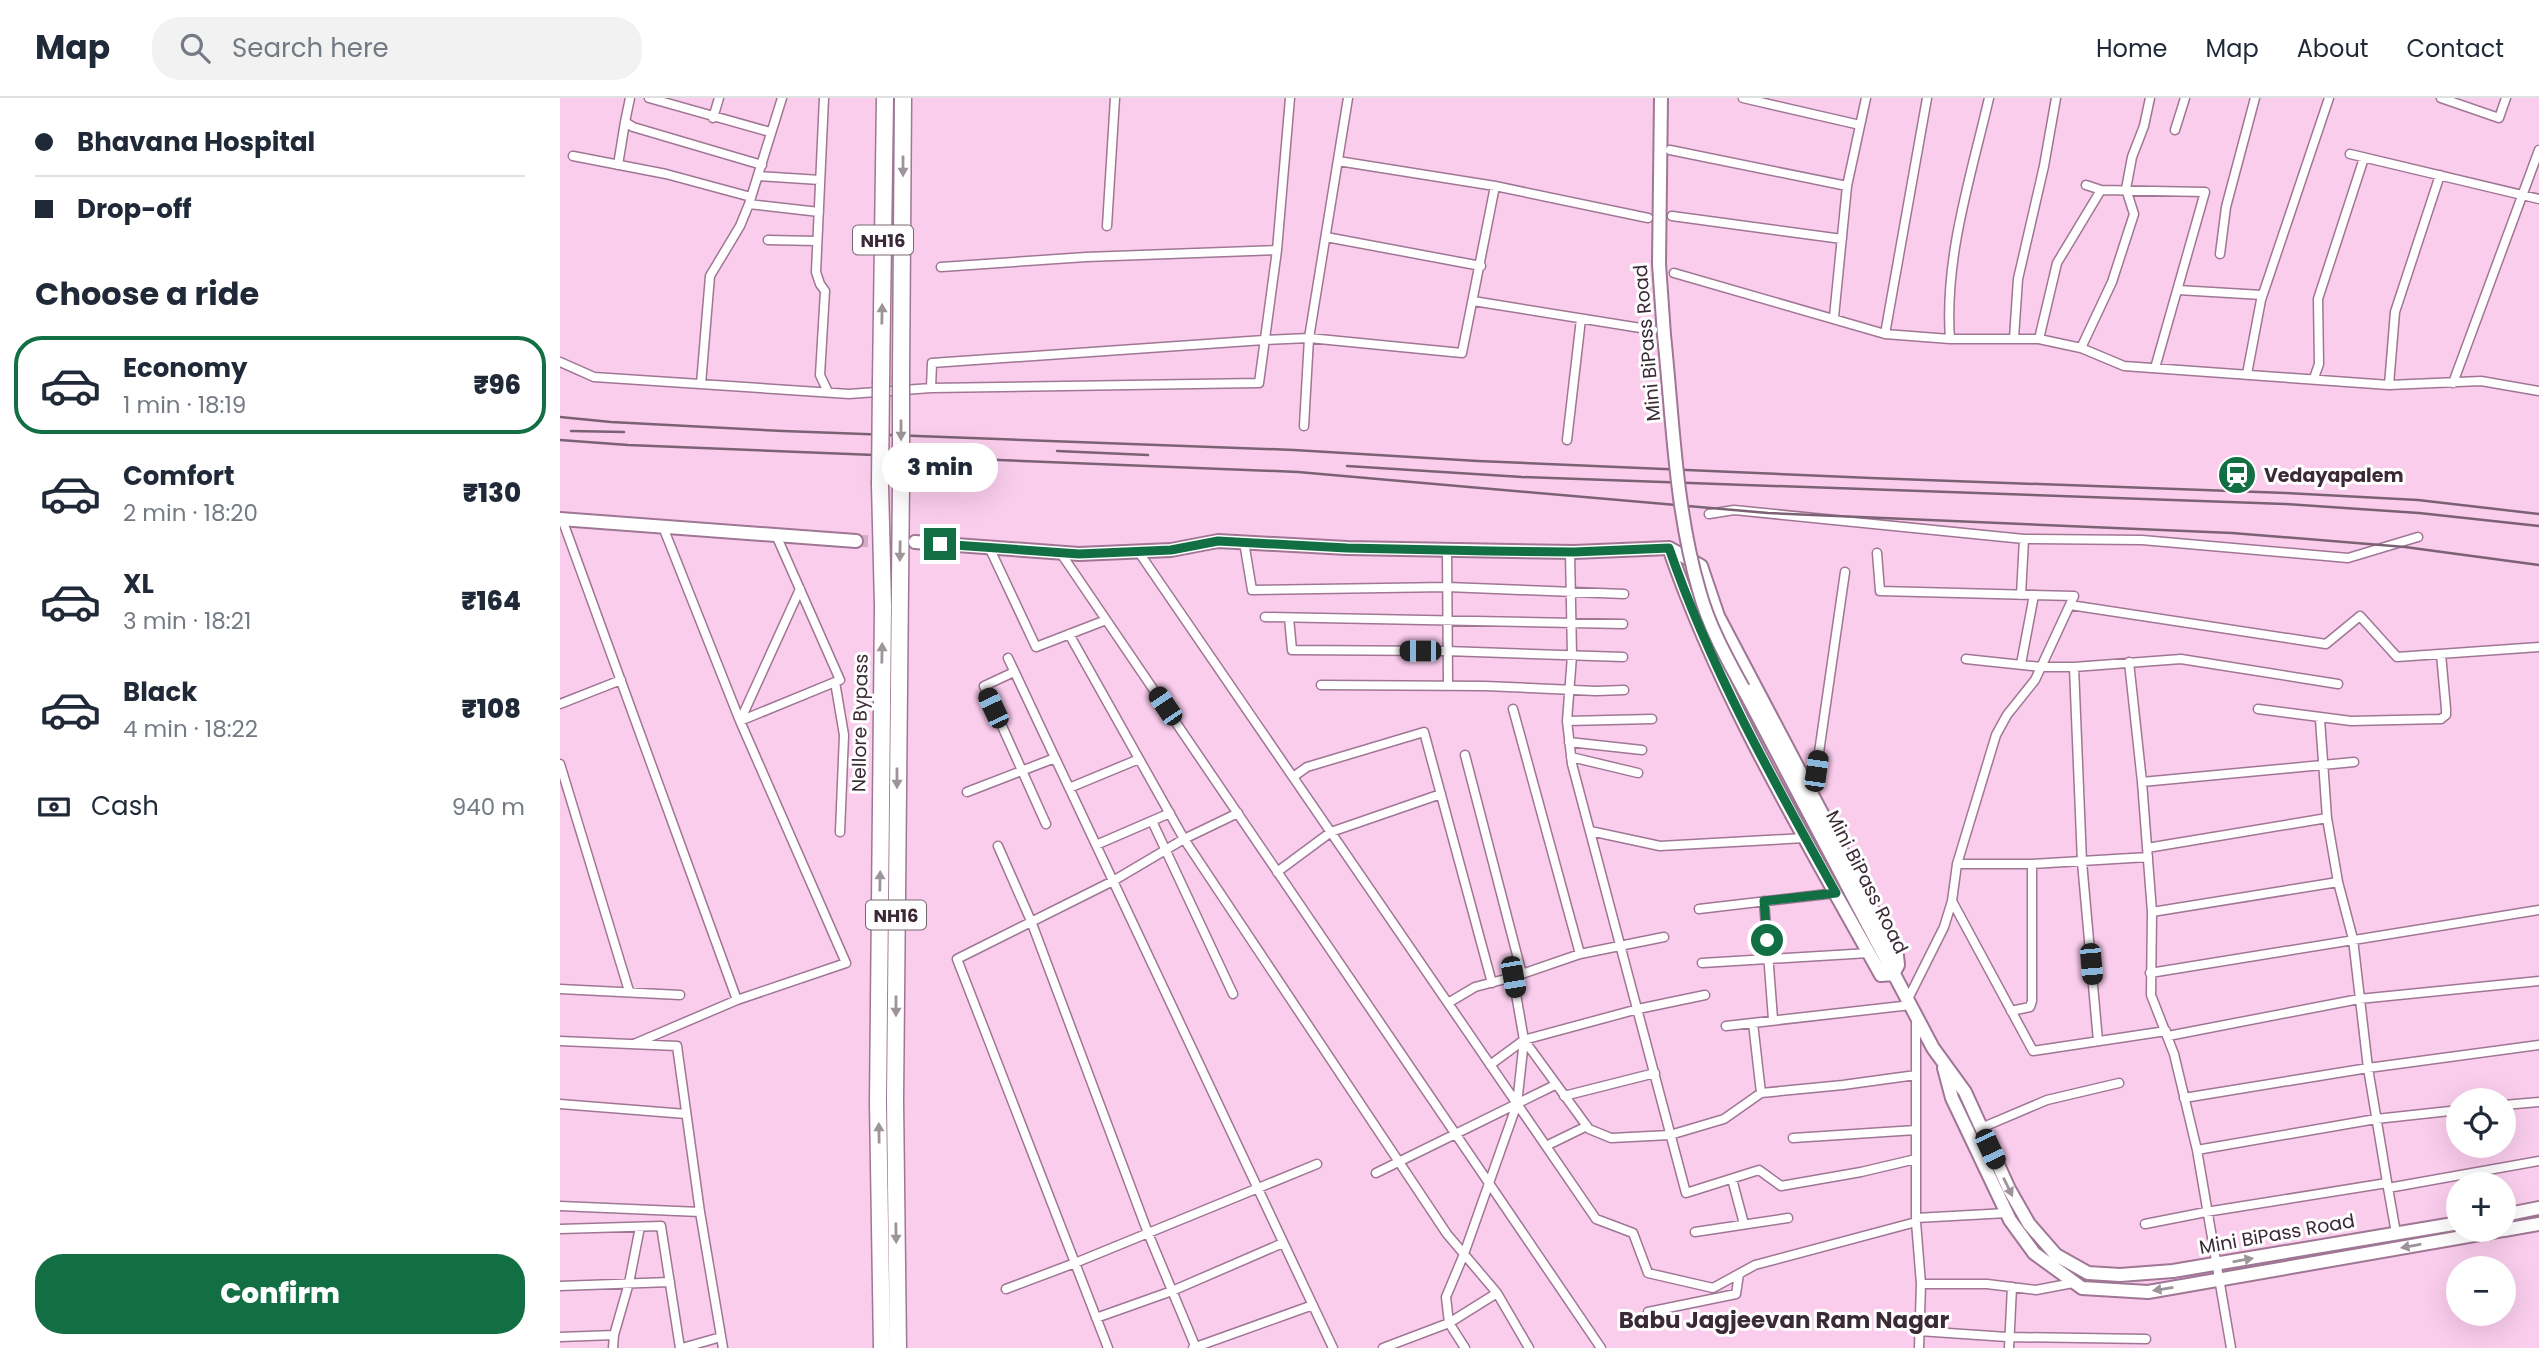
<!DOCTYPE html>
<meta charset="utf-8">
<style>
body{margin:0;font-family:Poppins,sans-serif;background:#f2f2f3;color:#1f2937;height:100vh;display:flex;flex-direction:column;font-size:26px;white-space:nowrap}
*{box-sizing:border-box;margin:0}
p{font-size:23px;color:#747a83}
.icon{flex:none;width:38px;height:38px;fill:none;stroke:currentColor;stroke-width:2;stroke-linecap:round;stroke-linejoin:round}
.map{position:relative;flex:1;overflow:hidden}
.side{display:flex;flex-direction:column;background:#fff;width:560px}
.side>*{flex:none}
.banner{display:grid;align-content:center;height:154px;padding:0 35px;background:#fff}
.fabs{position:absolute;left:1886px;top:990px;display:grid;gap:14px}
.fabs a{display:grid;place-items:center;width:70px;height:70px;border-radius:50%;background:#fff;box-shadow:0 7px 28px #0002;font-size:35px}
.end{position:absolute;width:32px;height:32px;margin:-16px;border:9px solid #126e43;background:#fff;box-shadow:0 0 0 4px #fff}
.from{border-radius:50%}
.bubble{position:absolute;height:49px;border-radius:24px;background:#fff;box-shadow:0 7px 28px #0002;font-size:23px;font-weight:800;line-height:49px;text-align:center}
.car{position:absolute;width:21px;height:42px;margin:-21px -10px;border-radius:9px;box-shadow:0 0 5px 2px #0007;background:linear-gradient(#222 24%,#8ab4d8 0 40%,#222 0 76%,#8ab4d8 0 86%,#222 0)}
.banner b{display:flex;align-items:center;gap:24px;height:66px;font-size:26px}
.banner b+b{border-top:2px solid #e0e1e3}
.banner i{width:18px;height:18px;background:#1f2937}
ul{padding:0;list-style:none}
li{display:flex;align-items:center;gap:21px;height:98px;margin:0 14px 10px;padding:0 21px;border:4px solid transparent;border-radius:28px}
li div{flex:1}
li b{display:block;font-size:26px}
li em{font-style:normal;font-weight:800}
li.on{border-color:#126e43}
li>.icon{width:63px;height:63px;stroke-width:1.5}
h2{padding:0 35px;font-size:32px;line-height:84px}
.pay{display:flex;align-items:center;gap:18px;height:77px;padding:0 35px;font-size:26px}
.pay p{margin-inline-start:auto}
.button{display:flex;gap:14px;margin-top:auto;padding:14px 35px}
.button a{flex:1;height:80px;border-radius:28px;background:#126e43;color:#fff;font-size:28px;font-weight:800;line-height:80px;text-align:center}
header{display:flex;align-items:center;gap:42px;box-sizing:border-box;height:98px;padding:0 35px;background:#fff;border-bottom:2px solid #e0e1e3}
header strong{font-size:33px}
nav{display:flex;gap:38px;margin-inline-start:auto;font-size:24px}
.search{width:490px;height:63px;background:#f2f2f3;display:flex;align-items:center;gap:18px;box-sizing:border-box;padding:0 24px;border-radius:28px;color:#747a83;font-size:26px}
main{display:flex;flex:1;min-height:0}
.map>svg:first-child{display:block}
</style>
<header>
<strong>Map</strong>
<div class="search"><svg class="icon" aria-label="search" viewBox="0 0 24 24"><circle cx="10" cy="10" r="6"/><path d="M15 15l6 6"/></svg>Search here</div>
<nav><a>Home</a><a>Map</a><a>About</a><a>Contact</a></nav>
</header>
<main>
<section class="side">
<div class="banner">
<b><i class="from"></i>Bhavana Hospital</b>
<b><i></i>Drop-off</b>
</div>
<h2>Choose a ride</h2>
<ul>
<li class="on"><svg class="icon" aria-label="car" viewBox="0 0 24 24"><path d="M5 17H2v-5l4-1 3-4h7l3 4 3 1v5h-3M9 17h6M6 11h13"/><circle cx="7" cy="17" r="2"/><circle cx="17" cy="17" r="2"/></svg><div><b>Economy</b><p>1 min · 18:19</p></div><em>₹96</em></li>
<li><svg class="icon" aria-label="car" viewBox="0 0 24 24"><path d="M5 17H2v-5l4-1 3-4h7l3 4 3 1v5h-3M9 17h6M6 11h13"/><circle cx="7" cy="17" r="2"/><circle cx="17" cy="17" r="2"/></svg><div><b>Comfort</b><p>2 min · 18:20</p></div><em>₹130</em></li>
<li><svg class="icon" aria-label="car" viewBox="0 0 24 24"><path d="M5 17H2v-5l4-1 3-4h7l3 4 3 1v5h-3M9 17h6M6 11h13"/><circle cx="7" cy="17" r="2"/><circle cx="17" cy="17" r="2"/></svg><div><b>XL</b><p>3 min · 18:21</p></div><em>₹164</em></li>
<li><svg class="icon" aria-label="car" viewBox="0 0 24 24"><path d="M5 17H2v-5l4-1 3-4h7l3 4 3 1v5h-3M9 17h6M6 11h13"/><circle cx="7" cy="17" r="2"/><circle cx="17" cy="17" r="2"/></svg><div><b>Black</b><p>4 min · 18:22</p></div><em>₹108</em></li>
</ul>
<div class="pay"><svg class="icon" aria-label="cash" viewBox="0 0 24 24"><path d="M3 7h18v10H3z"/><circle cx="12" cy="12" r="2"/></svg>Cash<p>940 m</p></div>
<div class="button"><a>Confirm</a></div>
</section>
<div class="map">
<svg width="1979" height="1250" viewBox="0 0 1979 1250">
<rect width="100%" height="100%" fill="#facded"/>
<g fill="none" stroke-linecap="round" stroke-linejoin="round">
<path stroke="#d4acc8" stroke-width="12" stroke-dasharray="12 6" stroke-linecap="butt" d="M296,443l52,1"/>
<defs>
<path id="street" d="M70,0l-5,24 8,5 129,38
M89,0l121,34
M264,0l-8,174 4,12 5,7 -5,84 8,17
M1183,0l117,27
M1590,0l-6,28 -12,31 -6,32 8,25 -22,68 -31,66 43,18 265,19 92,-4 58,10
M1881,0l58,20 7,-20
M153,20l6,-20
M1615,32l10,-32
M1110,52l177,36
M1790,56l189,45
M13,58l93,18 85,23
M778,63l157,25 153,32
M58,67l7,-43
M198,78l62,4
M1526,87l15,5 104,2 -50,176
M189,106l70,8
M1112,118l170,23
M547,128l8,-128
M766,139l155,29
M208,142l49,1
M1660,156l6,-47 29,-109
M381,169l145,-10 191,-7
M1114,175l211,61 65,5h89l18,-76 44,-73
M1618,192l84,5
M913,203l180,29
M1274,219l13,-131 19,-88
M1325,236l42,-236
M1454,240l4,-59 26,-113 12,-68
M1390,241c-6,-81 21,-163 39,-241
M1479,241l42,9
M0,264l34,15 255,17 82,-6 1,-25 332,-23 45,-2 153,15 33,-167
M1687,276l14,-74 68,-202
M1754,280l5,-14 -1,-65 46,-141
M1893,285l86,-233
M141,286l9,-108 30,-50 9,-22 33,-106
M1829,287l6,-73 45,-137
M371,290l328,-5 18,-133 13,-152
M744,328l5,-88 39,-240
M1007,342l14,-121
M1149,416l25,-4 290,29 118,1 206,18 70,-21
M2,421l175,481
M103,429l77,194 100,-41 -64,-145
M684,444l8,48 195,-3 177,7
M429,449l47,100 70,-27
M887,452l1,135
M578,453l458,668 37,14 15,40 65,15 42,-23 161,-43
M500,454l541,796
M1010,454l2,104 -5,65 5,43 114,429 73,-23 22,16 80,-14 55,-13
M1317,455l3,38 194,5 -39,84 -28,35 -11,20 -39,129 -5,37 -8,26 -36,72
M1461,497l3,-56
M1510,507l256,39 34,-28 37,41 142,-10
M705,519l358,7
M729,520l3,32 154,1 177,6
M509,536l115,205 263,395 50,59 32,55
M448,560l325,690
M1406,561l76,8h32l107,-8 157,25
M1569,564l13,120 10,130 -1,83 23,59 23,96 34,198
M1461,566l13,-69
M1514,569l8,195 16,179
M454,574l-30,14 62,138
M275,584l9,53 -4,97
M761,587l164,1 111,5 28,-1
M0,606l61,-24
M953,611l67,245
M1698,611l93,12 90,-2 5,-4v-6l-5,-55
M1760,621l7,99 11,64 15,57 15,129 20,120 151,-27
M1007,623l85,-2
M1009,644l73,8
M905,657l57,219
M1011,659l67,16
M0,666l69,227
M733,679l14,-10 117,-35 68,251
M1582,684l212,-20
M509,690l70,-29
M407,694l88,-34
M1253,696l32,-222
M592,723l81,173
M1030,733l70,15 145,-8
M536,747l74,-32
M438,748l33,75 117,312 48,115
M1587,750l180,-30
M1397,766h75l116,-7
M717,774l54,-40 110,-38
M1204,803l9,118
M1392,803l81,150 133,-20
M1139,811l137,-16
M1592,814l186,-30
M1142,865l167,-10
M1590,875l389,-63
M953,879l11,63 65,89 22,9 59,-3 54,-16 37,-26 82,-8 73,-10
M0,891l120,6
M888,905l27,-16 38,-10 67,-23 84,-17
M1451,913l19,-4 2,-6v-137
M1356,922v202l5,62h66l49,6 37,-7
M1193,925l8,70
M1166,928l185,-21
M1608,938l191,-37 180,-18
M0,943l117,5 23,166 23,136
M74,946l103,-44 109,-37 -106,-242 60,-132
M930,967l34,-25 114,-31 67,-14
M1004,998l91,-23
M1624,1000l184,-30 171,-23
M0,1006l126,10
M1944,1007l35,-3
M1421,1030l66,-28 72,-17
M1233,1040l123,-8
M986,1048l41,-20
M1637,1052l179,-31 83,-9
M816,1075l179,-88
M1172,1081l12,45
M1828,1090l8,45
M0,1108l140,6
M1356,1120l91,-5
M1585,1126l61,-12 181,-29
M0,1131l101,-3 19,122
M1135,1134l93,-14
M0,1188l110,-4
M446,1191l69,-26 242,-99
M1088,1214l88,-18 3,-20
M536,1220l76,-27 111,-48
M1359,1233l88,6 139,2
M0,1239l54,-2
M53,1250l1,-13 15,-52 11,-56
M122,1250l39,-11
M548,1250l-151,-389 156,-78 71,-42 54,-26
M633,1250l120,-43
M823,1250l66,-25 -3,-26 18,-43 53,-150 7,-64
M905,1250l-16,-25 48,-30
M1359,1250l2,-64
M1449,1250l3,-61"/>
<path id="secondary" d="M1101,0l-2,166 5,71
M0,421l296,22
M355,444l164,12 92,-4 47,-9 129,7 165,3 62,1 95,-4 32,18 17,50 179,340 1,9 -5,9 -12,1c-77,-139 -160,-276 -212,-427
M1183,590l190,360 32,44 44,97 20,35 27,31 32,18 32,2 53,-4 286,-48
M1384,970l8,30 58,122 24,33 48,35 66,4 355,-62
M1944,1117l35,-7
M1944,1132l35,-6"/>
<path id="highway" d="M341,279l2,-279
M321,284l4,-284
M320,386l3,122 -5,497 4,245
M338,1250l-3,-248 6,-618"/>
</defs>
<use href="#street" stroke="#9f7694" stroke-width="11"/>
<use href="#secondary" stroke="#9f7694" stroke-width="16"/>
<use href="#highway" stroke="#9f7694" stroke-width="19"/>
<use href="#street" stroke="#fff" stroke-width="8"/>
<use href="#secondary" stroke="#fff" stroke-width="12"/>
<use href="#highway" stroke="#fff" stroke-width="16"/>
<path stroke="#7b6174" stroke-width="2.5" d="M0,319l51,5 172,9 511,19 184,11 393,17 415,15 132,7 121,14
M11,333l53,1
M0,342l68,5 670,27 470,41 464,20 173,14 134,18
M497,353l91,4
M787,368l175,11 763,27 134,9 120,13"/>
<defs>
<path id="secondary-bridge" d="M1104,237c9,85 11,173 35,255 9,34 27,67 44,98"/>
<path id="highway-bridge" d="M341,384v-105
M320,386l1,-102"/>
</defs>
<use href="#secondary-bridge" stroke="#9f7694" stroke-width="16" stroke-linecap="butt"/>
<use href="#highway-bridge" stroke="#9f7694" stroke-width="19" stroke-linecap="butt"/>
<use href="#secondary-bridge" stroke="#fff" stroke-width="12"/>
<use href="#highway-bridge" stroke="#fff" stroke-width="16"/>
</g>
<defs><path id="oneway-solid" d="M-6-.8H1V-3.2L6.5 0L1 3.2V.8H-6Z" transform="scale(1.75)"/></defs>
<g fill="#9d949a">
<use href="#oneway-solid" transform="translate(343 68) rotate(90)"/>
<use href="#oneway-solid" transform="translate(322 216) rotate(-89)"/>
<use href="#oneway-solid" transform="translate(341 332) rotate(90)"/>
<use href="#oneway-solid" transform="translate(340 453) rotate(91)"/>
<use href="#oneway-solid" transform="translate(322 555) rotate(-89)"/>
<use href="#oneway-solid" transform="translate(337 680) rotate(90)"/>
<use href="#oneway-solid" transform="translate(320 783) rotate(-89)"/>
<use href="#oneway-solid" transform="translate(336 908) rotate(90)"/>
<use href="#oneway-solid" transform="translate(319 1035) rotate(-91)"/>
<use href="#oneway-solid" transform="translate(1448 1089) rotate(64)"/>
<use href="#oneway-solid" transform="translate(336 1135) rotate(89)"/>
<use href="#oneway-solid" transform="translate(1851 1148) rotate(170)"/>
<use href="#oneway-solid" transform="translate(1683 1162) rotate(-10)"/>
<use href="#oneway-solid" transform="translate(1603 1191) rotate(171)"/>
</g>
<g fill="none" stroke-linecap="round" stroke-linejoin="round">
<path stroke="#126e43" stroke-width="9" d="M380,446l139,10 92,-4 47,-9 129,7 143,3 84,1 95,-4c42,122 104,232 167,345l-72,8 3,39"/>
</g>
<defs>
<symbol id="station-disc" viewBox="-11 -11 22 22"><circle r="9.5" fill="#126e43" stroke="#fefefe"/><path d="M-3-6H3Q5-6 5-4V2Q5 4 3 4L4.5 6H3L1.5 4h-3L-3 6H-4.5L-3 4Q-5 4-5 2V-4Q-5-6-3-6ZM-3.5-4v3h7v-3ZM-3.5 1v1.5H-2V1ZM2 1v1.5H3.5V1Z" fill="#fff"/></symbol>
</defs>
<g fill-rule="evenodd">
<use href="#station-disc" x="1655" y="355" width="44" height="44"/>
</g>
<g text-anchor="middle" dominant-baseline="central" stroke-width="6" stroke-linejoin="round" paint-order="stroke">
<g fill="#fefefe" stroke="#766a72" stroke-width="2">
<rect x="293" y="127.5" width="60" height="29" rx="5"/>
<rect x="306" y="802.5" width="60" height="29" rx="5"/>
</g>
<g font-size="18" font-weight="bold" fill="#3b2a36">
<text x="323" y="142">NH16</text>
<text x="336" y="817">NH16</text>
</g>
<g font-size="19" fill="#3b2a36" stroke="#fefefe">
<text transform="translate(1087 245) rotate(-95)">Mini BiPass Road</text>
<text transform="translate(300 625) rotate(-89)">Nellore Bypass</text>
<text transform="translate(1307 784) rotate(63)">Mini BiPass Road</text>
<text transform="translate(1717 1136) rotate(-10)">Mini BiPass Road</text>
</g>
<g font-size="19" font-weight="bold" fill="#3b2a36" stroke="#fefefe" text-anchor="start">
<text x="1704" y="377">Vedayapalem</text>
</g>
<g font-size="23" font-weight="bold" fill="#3b2a36" stroke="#fefefe">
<text x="1224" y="1222">Babu Jagjeevan Ram Nagar</text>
</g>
</g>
</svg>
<div class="fabs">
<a><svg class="icon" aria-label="locate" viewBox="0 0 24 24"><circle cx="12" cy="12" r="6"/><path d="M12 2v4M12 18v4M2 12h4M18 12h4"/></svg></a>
<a>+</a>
<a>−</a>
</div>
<i class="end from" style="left:1207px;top:842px"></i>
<i class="end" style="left:380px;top:446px"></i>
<div class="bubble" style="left:322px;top:345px;width:116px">3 min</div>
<i class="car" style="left:860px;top:553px;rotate:270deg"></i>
<i class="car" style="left:605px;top:608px;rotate:326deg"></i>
<i class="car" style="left:433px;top:610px;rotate:335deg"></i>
<i class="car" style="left:1256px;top:673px;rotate:8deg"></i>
<i class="car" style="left:1531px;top:866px;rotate:175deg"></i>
<i class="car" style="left:953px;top:879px;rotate:170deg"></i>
<i class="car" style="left:1430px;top:1051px;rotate:155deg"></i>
</div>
</main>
